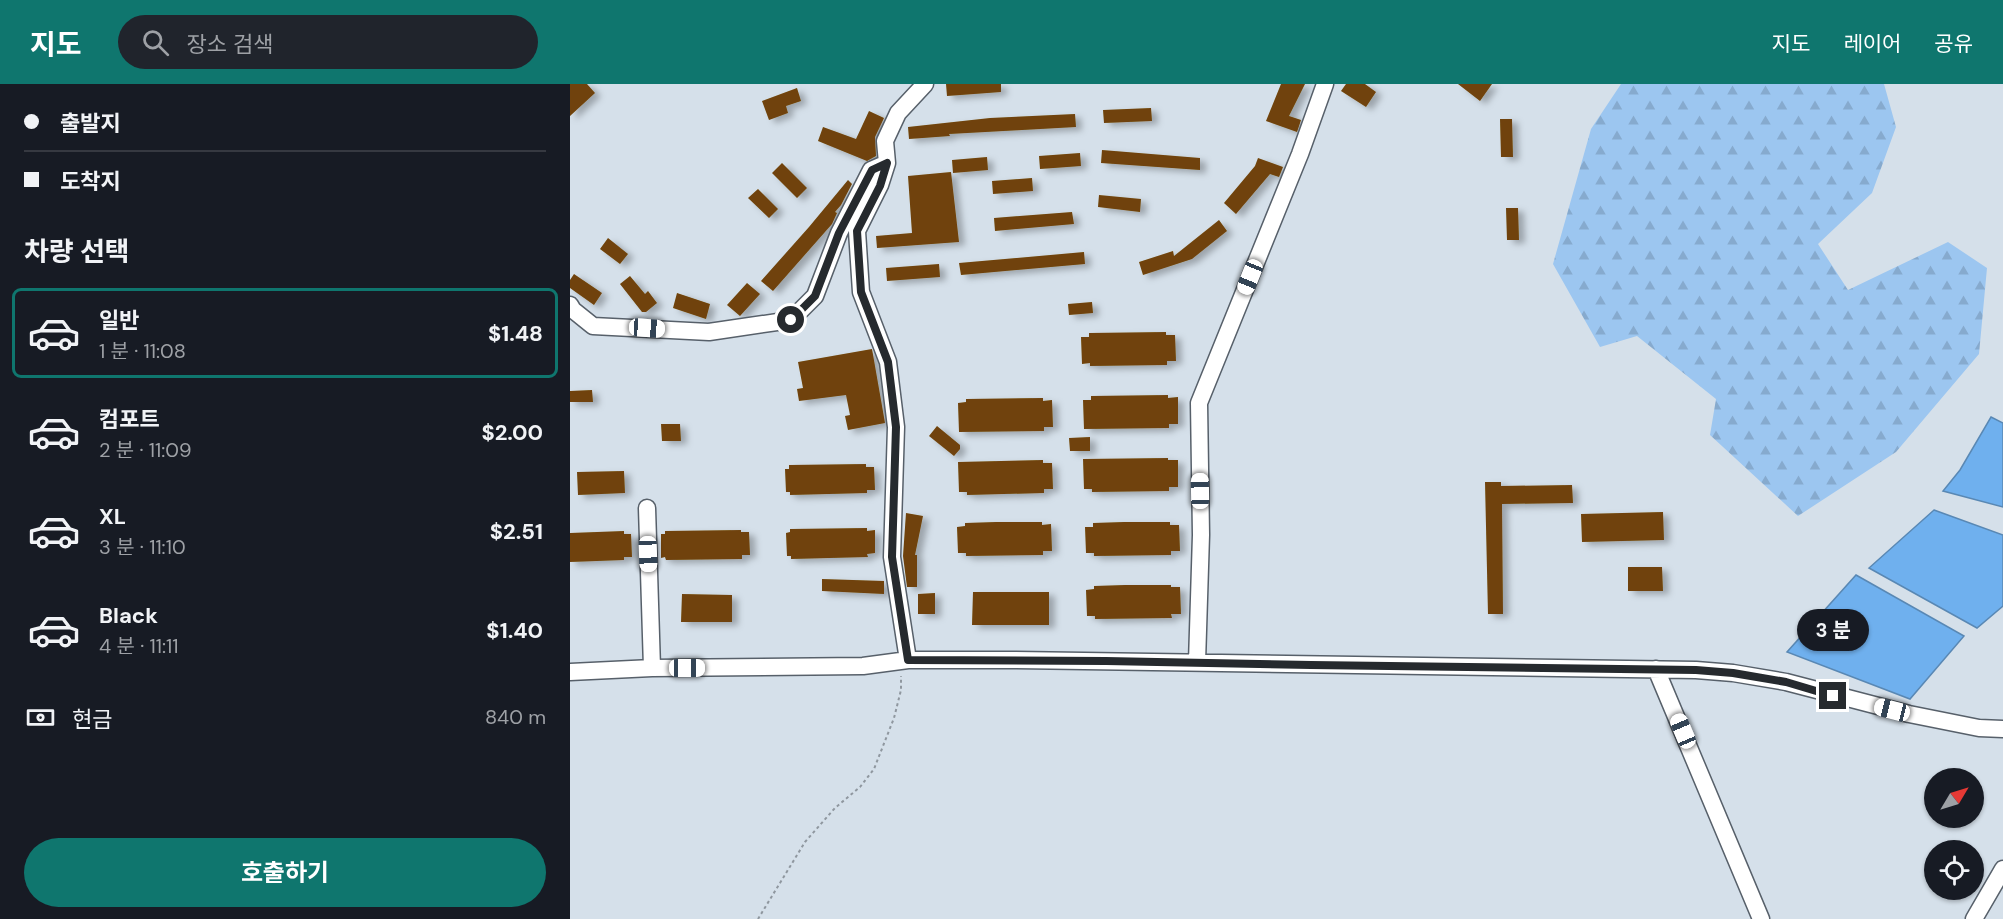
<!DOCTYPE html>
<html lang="ko">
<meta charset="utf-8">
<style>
body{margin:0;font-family:"DM Sans","Noto Sans KR",sans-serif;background:#20242c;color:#f1f3f6;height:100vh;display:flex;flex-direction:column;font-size:22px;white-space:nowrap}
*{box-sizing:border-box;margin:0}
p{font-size:20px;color:#9ea1a6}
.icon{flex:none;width:33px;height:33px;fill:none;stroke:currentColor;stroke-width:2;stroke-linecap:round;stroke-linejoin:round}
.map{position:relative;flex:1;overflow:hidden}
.drawer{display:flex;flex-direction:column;background:#171b24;width:570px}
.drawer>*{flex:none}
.hud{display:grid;align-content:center;height:132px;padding:0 24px;background:#171b24}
.needle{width:39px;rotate:52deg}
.controls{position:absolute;left:1354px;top:684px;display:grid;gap:12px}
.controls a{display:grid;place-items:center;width:60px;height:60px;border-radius:50%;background:#171b24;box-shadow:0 2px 4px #0004;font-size:30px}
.end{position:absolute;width:27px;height:27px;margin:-14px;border:8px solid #262a2e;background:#fff;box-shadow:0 0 0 3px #fff}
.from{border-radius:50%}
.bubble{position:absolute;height:42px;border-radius:21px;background:#171b24;box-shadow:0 2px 4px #0004;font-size:20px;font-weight:700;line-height:42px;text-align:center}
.car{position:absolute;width:18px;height:36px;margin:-18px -9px;border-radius:8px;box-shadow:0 0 4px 2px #0007;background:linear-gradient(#fff 24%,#345 0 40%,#fff 0 76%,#345 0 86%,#fff 0)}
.hud b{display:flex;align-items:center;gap:21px;height:57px;font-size:22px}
.hud b+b{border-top:2px solid #363941}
.hud i{width:15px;height:15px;background:#f1f3f6}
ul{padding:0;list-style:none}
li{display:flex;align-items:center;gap:18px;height:90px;margin:0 12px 9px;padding:0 12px;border:3px solid transparent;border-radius:9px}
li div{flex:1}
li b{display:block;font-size:22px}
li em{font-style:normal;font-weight:700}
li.current{border-color:#0f766e}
li>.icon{width:54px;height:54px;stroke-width:1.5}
h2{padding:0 24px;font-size:27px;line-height:72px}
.pay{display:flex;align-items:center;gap:15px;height:66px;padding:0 24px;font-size:22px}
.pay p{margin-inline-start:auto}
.cta{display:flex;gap:12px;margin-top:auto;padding:12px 24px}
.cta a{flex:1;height:69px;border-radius:36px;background:#0f766e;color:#fff;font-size:24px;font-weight:700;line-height:69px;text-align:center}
header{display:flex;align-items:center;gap:36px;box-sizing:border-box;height:84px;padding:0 30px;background:#0f766e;color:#fff}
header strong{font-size:28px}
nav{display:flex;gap:33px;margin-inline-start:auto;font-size:21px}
.search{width:420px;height:54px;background:#20242c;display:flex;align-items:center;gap:15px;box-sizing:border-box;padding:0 21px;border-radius:33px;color:#9ea1a6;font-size:22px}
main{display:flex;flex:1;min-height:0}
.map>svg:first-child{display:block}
</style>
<header>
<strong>지도</strong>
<div class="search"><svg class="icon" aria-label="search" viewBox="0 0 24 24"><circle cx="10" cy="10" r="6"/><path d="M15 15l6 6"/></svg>장소 검색</div>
<nav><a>지도</a><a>레이어</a><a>공유</a></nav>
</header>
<main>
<section class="drawer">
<div class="hud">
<b><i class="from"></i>출발지</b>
<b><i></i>도착지</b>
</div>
<h2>차량 선택</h2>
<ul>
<li class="current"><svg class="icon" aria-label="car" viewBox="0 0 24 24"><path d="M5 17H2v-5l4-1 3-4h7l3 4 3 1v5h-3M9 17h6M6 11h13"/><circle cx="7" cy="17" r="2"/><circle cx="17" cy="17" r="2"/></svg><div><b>일반</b><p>1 분 · 11:08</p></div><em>$1.48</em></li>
<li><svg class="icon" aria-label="car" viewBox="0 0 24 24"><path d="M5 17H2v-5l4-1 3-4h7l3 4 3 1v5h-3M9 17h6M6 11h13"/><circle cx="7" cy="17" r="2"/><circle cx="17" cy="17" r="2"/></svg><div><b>컴포트</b><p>2 분 · 11:09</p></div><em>$2.00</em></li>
<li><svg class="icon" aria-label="car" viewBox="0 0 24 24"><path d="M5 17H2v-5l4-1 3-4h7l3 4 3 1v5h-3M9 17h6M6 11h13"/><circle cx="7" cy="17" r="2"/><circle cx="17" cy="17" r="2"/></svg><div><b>XL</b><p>3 분 · 11:10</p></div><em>$2.51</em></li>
<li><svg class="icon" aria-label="car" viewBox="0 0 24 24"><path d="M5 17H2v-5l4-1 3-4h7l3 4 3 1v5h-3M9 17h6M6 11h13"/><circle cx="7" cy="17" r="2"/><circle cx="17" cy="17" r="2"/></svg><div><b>Black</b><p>4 분 · 11:11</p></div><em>$1.40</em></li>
</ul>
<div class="pay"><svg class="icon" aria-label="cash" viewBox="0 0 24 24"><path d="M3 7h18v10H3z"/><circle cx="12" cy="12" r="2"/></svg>현금<p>840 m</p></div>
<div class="cta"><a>호출하기</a></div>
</section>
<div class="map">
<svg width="1433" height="835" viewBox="0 0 1433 835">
<defs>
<pattern id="forest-firs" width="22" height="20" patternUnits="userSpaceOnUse" patternTransform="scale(1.5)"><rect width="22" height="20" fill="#9cc6f0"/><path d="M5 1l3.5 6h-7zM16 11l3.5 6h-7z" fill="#86aace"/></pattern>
<filter id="shadow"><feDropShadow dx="6" dy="3.5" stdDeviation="3" flood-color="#0004"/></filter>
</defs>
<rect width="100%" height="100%" fill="#d5e0ea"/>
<path fill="url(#forest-firs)" d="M1051,0h263l12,43 -24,66 -54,51 30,46 100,-48 39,26 -8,86 -83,98 -98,64 -88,-81 6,-36 -79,-63 -37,11 -47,-83 38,-135z"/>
<path fill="#6fb0ee" stroke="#5988b4" stroke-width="1.5" d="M1421,333l12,6v84l-60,-16 17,-21z
M1364,426l69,25v71l-26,22 -108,-60z
M1286,491l108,61 -54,63 -123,-47z"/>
<path fill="#6f4308" filter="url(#shadow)" d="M0,0h17l8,9 -25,23z
M376,0h55v8l-54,4z
M711,0h24l-16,32 12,4 -4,12 -31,-11z
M776,0h19l11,8 -10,15 -25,-16z
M888,0h34l-12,17z
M227,4l4,13 -15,5 2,7 -19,7 -7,-19z
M581,24l1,13 -48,2 -1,-13z
M299,27l15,7 -9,19 1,19 -9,5 -49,-20 5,-14 33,12z
M505,30l1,13 -127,7 1,2 -41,3 -1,-12 82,-9z
M930,35h12l1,38h-12z
M532,66l98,8v12l-99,-7z
M510,69l1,13 -41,3 -1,-13z
M417,73l1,13 -35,3 -1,-13z
M688,74l25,9 -4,10 -9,-3 -34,40 -12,-11 31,-37z
M212,79l25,25 -10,10 -25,-25z
M381,88l8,70 -82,6 -1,-12 36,-3 -4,-57z
M462,94l1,13 -40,3 -1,-13z
M278,96l4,4 -11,21 -6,7 2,1 -5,11 -59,67 -12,-10 48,-54z
M188,105l20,20 -9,9 -21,-20z
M529,111l42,4 -1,13 -42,-5z
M936,124h12l1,32h-12z
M502,128l2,12 -79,7 -1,-13z
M649,136l8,11 -35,28 -49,16 -4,-13 34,-11 1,5z
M38,154l20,16 -8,10 -20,-15z
M514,168l1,12 -124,11 -2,-12z
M369,180l1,13 -53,4 -1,-13z
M4,190l28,19 -8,12 -24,-17v-8z
M60,192l15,18 3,-3 9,12 -11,9h-4l-22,-28z
M177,199l13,11 -20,22 -13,-11z
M107,209l33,11 -4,15 -33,-11z
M522,218l1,11 -24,2 -1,-11z
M596,248v3h9l1,26h-9v4l-77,1v-3l-8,1 -1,-27h8v-4z
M302,265l13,74 -37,7 -3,-14 5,-1 -4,-20 -47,6 -2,-12 6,-1 -5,-26z
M22,306l1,12h-23v-11z
M598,311v3l10,-1v27h-9v4l-85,1 -1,-29h8v-4z
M473,314v3l9,-1 1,27h-9v4l-85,1 -1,-29 8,-1v-3z
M91,340h19l1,17h-19z
M367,342l23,19v4l-6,7 -25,-20z
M520,353v14h-20l-1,-13z
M598,374v2h10v27h-9v4l-77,1v-3h-8l-1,-30z
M473,376v3h9l1,26h-9v4l-77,2v-3h-8l-1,-30z
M296,380v3h8l1,23h-8v3l-77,2v-3h-4l-1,-23h4v-4z
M54,387l1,22 -47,2 -1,-23z
M915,398h16v4l71,-1 1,18 -71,1 1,110h-15z
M1093,428l1,28 -82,2 -1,-28z
M336,429l17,3 -8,39h2v32h-10l-4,-31z
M426,438h46v3l9,-1 1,27h-9v4l-77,1v-3h-8l-1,-26 8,-1v-3z
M554,438h46v3h9l1,26h-9v4l-77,1v-3h-8l-1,-26h8v-4z
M297,444v3l8,-1v23l-8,1 1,3 -77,2v-3h-4l-1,-23 4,-1v-3z
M171,446v2h8l1,23h-8v4l-76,1 -1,-3 -4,1v-24h4v-3z
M54,447v3h7l1,23h-8v3l-54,2v-29z
M1058,483h34l1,24h-35z
M252,495l62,2v13l-62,-3z
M555,501h46v2h9l1,27h-10l1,4 -77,1v-3h-8l-1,-26 8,-1v-3z
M403,508h76v33h-77z
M365,509v21h-17v-20z
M112,510l50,1v27h-51z"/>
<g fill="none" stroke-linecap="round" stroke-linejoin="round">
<defs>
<path id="minor" d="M0,221l3,5 20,16 116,6 82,-12 24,-24 24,-63 32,-63 16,-7
M77,424l5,160
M338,576l-16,-103 4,-130 -8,-65 -27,-70 -4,-61 23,-46 7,-22 -2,-22 13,-28 27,-29
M627,578l4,-127 -2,-132 101,-249 25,-70
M1086,585l105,250
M0,588l82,-4 211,-2 45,-6h107l681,10 37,3 53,9 123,32 70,14 24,1
M1404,835l29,-50"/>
</defs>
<use href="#minor" stroke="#57606a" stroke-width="19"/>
<path stroke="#8f979f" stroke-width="2" stroke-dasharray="3 3" stroke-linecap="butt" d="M188,835l47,-77 30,-34 25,-21 14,-18 20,-51 7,-28v-14"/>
<use href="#minor" stroke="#fff" stroke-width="16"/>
</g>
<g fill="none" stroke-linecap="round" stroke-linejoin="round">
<path stroke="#262a2e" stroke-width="8" d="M221,236l24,-24 24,-63 33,-63 15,-7 -7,23 -23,45 4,61 27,70 8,65 -4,130 16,103 198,1 205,4 385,5 37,3 53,9 47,14"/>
</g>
</svg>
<div class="controls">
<a><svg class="needle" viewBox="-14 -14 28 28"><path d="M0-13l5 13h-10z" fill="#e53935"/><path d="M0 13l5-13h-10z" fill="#9ea1a6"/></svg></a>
<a><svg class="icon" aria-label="locate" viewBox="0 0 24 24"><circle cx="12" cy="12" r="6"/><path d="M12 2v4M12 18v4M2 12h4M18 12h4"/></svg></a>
</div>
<i class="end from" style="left:221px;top:236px"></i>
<i class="end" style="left:1263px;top:612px"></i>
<div class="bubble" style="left:1227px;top:525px;width:72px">3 분</div>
<i class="car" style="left:680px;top:193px;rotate:202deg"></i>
<i class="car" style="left:77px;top:244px;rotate:94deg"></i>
<i class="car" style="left:630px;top:407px;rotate:359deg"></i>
<i class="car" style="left:78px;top:470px;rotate:178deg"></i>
<i class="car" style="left:117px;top:584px;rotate:90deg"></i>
<i class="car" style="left:1322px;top:626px;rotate:284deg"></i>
<i class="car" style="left:1113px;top:647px;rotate:337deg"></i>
</div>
</main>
